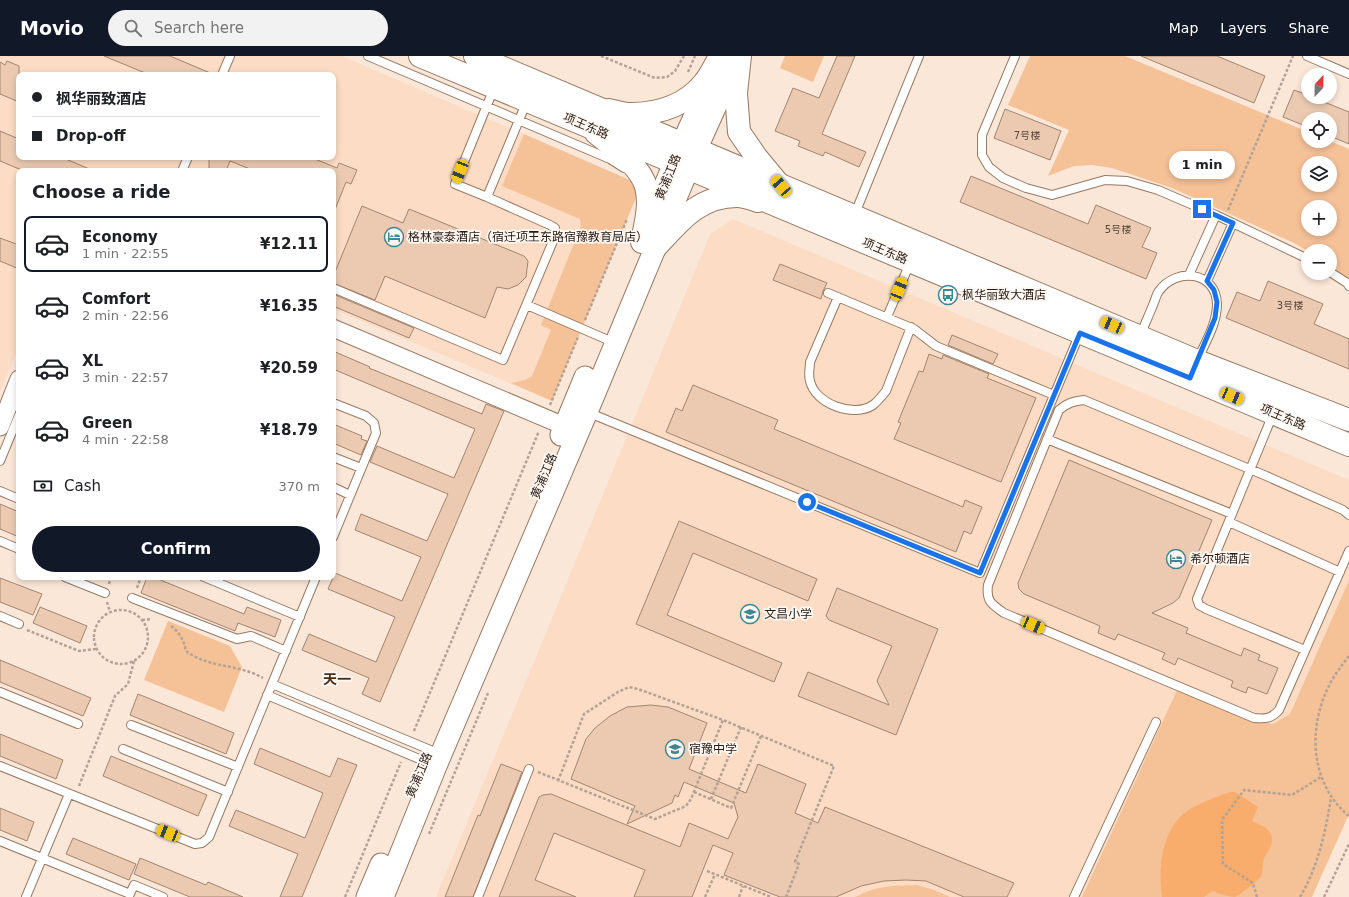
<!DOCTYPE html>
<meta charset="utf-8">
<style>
body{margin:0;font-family:"DejaVu Sans","Noto Sans SC",sans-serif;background:#f2f2f2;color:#202124;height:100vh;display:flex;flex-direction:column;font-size:15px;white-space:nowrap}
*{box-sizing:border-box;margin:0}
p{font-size:13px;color:#757577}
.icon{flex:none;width:22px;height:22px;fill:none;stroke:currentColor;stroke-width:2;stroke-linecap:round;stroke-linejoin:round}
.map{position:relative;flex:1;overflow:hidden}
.sheet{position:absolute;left:16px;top:112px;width:320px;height:412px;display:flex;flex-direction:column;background:#fff;border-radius:8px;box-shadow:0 2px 6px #0003}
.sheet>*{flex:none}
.top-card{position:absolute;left:16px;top:16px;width:320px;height:88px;border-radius:8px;box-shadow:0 2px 6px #0003;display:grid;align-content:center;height:88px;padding:0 16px;background:#fff}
.needle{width:26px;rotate:22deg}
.buttons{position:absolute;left:1301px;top:12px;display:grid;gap:8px}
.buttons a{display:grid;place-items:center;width:36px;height:36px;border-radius:50%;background:#fff;box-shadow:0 2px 6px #0003;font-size:20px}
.end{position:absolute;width:18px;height:18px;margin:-9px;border:5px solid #1a73e8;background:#fff;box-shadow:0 0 0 2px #fff}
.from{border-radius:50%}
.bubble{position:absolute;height:28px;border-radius:14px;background:#fff;box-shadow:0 2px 6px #0003;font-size:13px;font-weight:800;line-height:28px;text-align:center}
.car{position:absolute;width:12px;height:24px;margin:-12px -6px;border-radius:5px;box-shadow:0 0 3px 1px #0007;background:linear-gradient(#f5c518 24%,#345 0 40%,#f5c518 0 76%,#345 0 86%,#f5c518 0)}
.top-card b{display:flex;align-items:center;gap:14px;height:38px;font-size:15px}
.top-card b+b{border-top:1px solid #e0e0e0}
.top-card i{width:10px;height:10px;background:#202124}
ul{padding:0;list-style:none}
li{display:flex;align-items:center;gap:12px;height:56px;margin:0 8px 6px;padding:0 8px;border:2px solid transparent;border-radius:8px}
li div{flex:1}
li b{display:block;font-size:15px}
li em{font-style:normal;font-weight:800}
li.on{border-color:#111827}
li>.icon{width:36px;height:36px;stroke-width:1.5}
h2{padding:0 16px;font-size:18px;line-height:48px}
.pay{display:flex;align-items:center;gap:10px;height:44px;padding:0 16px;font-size:15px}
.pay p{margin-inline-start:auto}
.action{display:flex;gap:8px;margin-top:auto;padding:8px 16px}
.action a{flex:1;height:46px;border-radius:24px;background:#111827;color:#fff;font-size:16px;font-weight:800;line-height:46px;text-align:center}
header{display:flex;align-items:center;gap:24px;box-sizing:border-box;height:56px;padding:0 20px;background:#111827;color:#fff}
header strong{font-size:19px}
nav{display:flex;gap:22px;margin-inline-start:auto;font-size:14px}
.search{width:280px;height:36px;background:#f2f2f2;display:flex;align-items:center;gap:10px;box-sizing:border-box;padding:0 14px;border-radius:22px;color:#757577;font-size:15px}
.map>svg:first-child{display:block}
</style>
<header>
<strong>Movio</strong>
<div class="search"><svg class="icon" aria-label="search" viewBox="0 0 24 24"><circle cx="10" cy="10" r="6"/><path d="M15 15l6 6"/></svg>Search here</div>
<nav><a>Map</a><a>Layers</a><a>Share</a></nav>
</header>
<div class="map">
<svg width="1349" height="841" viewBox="0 0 1349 841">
<rect width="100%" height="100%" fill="#fbe7d8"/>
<path fill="#fcdcc4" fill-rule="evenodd" d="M0,0h342l300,129 -90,216 -219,-92v-138h-314v175l-19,46zM19,19h314v82h-314z
M733,163l616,261v100l-59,134 -17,10 -15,-2 -84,-24 -92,199h-646l114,-274 160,-389z"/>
<path fill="#f5c197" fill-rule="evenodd" d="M785,0h39l-11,26 -33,-14z
M1030,0h95l183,76v9h22l19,8v131l-19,-15v-14h-22l-14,-8 -122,-55 -60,-20 -20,-3 -18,1 -26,10 21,-46 -61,-25zM1308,107h22v22h-22zM1308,151h22v22h-22z
M524,78l117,51 -89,216 -41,-18 14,-3 7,-4 19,-46 -10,-5 40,-99 -1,-7 -78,-33z
M1349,524v234l-37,83h-230l96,-209 80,34 15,2 17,-10z
M168,565l62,25 12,21 -18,45 -80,-32z
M917,829l17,5 16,7h-95c24,-12 36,-11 62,-12z"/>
<path fill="#f9ad6d" d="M1230,736h5l23,15 -6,14c5,3 13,5 16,9 9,11 1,19 -4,28 -2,5 0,12 -3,18 -1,3 -22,20 -26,21 -7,0 -17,-4 -23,-6l-8,6h-42c-4,-27 -1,-62 20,-82 13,-11 32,-17 48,-23z"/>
<path fill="#ebcab1" stroke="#a3856d" d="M104,0h66l45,19h-65z
M837,0h18l-33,78 44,18 -7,15 -34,-15 -2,4 -25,-10 2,-5 -25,-10 18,-43 26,10z
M1141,0h76l48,20 -11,27z
M7,5l12,5v36l-19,-8v-32l5,3z
M1294,34l14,5v2h4l37,15v32l-19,-8v-17h-22v8l-25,-10z
M1005,53l56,22 -11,29 -56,-22z
M0,75l19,8v18h42l33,14h-70l-24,-10z
M209,101h101l27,11 2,-5 18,7 -6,14 -5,-2 -12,30 -1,-41h-78l-25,-10 -4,10h-17z
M971,120l117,48 8,-19 55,23 -9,19 15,6 -11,26 -186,-77z
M362,150l41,17 6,-14 115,47 4,5 -2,16 -8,8 -10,4 -11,-2 -12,31 -100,-42 -10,24 -42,-17v-6z
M0,182l19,7v24l-19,-8z
M780,208l47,19 -4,8 -2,8 -48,-19z
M1268,225l55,23 -9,20 35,15v30l-123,-51 11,-26 23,9z
M333,238l81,34 -5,10 -76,-32z
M952,279l46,19 -5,10 -45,-19z
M333,295l37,16 -1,1 113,46 4,-10 18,7 -124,291 -18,-8 7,-16 -67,-28 7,-16 67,28 19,-45 -67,-28 7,-16 67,28 19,-44 -66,-27 6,-16 66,27 21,-47 -78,-32 7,-16 77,32 21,-49 -142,-60z
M929,298l13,5 1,-4 46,19 -2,4 49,20 -35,84 -107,-43 7,-16 -3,-1 21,-51 4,1z
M693,329l85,35 -4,9 189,78 2,-7 17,7 -11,27 -7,-3 -8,21 -290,-120 10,-24 6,3z
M333,368l29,12 -1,3 6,2 -6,14 -28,-12z
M1069,404l143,60 -33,78 -6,5 -21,10 36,15 -2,5 55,23 3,-8 16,7 -2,5 20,8 -11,26 -19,-7 -2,6 -15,-6 2,-6 -55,-23 -3,7 -13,-6 3,-6 -47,-19 -3,6 -17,-7 2,-7 -76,-32 -5,-5 -1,-6z
M0,448l19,8v25l-19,-8z
M679,465l138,58 -9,22 -115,-48 -26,62 115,48 -8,19 -138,-58z
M147,521h6l91,37 3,-7 34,13 -6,17 -37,-14 -3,8 -94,-38z
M0,522l42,16 -9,21 -33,-13z
M837,532l101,41 -42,106 -98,-39 10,-24 81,33 -12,-24 15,-35 -63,-26 -3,-4z
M40,551l47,19 -7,17 -47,-20z
M0,604l91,38 -8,18 -83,-34z
M138,638l96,39 -8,21 -96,-39z
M651,649l17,2 39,16 -18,46 57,24 12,-29 48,20 -11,29 23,10 7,-16 189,76 -7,14h-43l-38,-16 -20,-1 -22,1 -23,5 -25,11h-56l-56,-22 9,-22 -20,-8 -21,52h-58l11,-27 -91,-37 -19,47 41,17h-77l40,-100 4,-2 8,-1 129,53 9,-24 39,16 10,-22 -4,-14 -50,-21 -6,15 -3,-2 -3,8 -45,21 8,-18 -64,-27 15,-40 9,-11 15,-12 17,-9z
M0,678l63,26 -7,19 -56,-23z
M260,692l70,29 8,-19 19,7 -55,132h-22l18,-43 -69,-28 7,-16 69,28 18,-45 -69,-29z
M111,700l96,39 -9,21 -95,-40z
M501,708l21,8 -49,125h-28l33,-82 2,1z
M0,752l34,14 -7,19 -27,-11z
M73,782l63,26 -7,16 -63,-26z
M140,802l66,27 2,-3 35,15h-53l-56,-23z"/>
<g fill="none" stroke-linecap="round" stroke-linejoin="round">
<defs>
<path id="service" d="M368,0l242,103 14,9
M1015,0l-33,79v20l7,12 14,11 23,10 26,7 53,-15 22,1 31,9 58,25 92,44
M1307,0l42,18
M222,19l8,-19
M494,32l-39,96 32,13 40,-96
M182,115l6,-14
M854,160l65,-160
M1330,216l17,11 2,3
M1189,219l27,-60
M1207,225l26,-58
M333,232l170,72 53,-126 -1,-6 -5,-3 -63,-28
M828,237l86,36 22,17 118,49
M838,241l-28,65c0,6 -2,13 0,19 5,23 44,37 63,24 5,-4 9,-9 13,-14l25,-64
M527,249l88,38
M887,261l23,-54
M1140,280c4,-10 9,-21 13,-31 2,-4 3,-10 6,-14 17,-24 57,-20 58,13 0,20 -12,39 -20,57
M333,347l33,13 8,7 2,10 -43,104
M587,356l393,161 100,-240
M1273,358l-76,185 2,6 7,4 99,41
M1047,383l185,75
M333,401l28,11
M0,405l19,-46
M333,431l17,8
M0,435l19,8
M1349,459l-6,-5 -79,-35 -180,-75c-10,1 -17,3 -25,10l-71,175c-2,16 3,19 16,28l250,105c11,1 17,1 25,-8l70,-159
M1229,466l111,50
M0,485l19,8
M65,521l40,16
M204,521l96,40
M132,542l105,41 14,-3 35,15
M0,560l19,8
M272,628l168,70
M0,636l78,32
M267,639l169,71
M131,669l107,42
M123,693l105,43
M0,710l195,78 7,-1 7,-6 107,-260
M0,785l130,53 4,-9 29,12
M26,841l43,-103
M478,841l51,-128
M1074,841l82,-175"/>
<path id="minor" d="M333,272l243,103
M0,371l19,-48"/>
<path id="tertiary" d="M648,170l34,-82 30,-67
M561,379l24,-58
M367,841l14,-33
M383,841l53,-131 151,-354 109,-262 42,-93"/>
<path id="secondary" d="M740,0l-4,37 3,39 18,26 24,29
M609,54c6,1 14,4 21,4 29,0 56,-9 74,-31 7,-8 11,-18 16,-27
M596,77c16,13 45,33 50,54 5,17 -1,38 -4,55
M655,192c24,-26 43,-52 82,-52 7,0 15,3 21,5"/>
<path id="primary" d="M420,0l929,389
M475,0l722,305 152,59"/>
</defs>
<use href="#service" stroke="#977962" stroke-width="10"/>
<use href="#minor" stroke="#977962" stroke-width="19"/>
<use href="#tertiary" stroke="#977962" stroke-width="23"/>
<use href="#secondary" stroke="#977962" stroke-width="24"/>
<use href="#primary" stroke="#977962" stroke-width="24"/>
<path stroke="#b4a295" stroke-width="2.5" stroke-dasharray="3 2" stroke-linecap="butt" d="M601,0l54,22 12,-1 8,-6 9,-15
M688,16l7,-16
M1228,154l65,-154
M585,264l42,-101
M550,349l28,-68
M109,528l2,-7
M137,532l4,-11
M107,546l3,10
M94 581a27 27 0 1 1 54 0a27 27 0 1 1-54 0Z
M142,564l10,-1
M171,570c8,6 13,14 15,25 22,17 53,13 77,27
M27,574l52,21 17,-2
M1349,600c-7,9 -14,18 -19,28 -23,43 -20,100 19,132
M414,675l125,-300
M538,716l117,47 31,-13 5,-7 32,-79
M558,725l26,-67 34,-22 11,-5 9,2 85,31 111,46 -39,96 4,2 -13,33
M79,730l36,-90 13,-12 6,-23
M694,736l37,16 30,-72
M711,743l30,-72
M429,778l59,-141
M707,815l64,26
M345,841l56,-135
M705,841l10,-23
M739,841l4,-11
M1257,841l-4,-14 -30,-19 -1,-44 22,-30 48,5 29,-18
M1300,841c18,-30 26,-66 31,-100
M1324,841l25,-53"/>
<use href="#service" stroke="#fff" stroke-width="8"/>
<use href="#minor" stroke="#fff" stroke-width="17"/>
<use href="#tertiary" stroke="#fff" stroke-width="21"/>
<use href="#secondary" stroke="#fff" stroke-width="22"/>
<use href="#primary" stroke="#fff" stroke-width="22"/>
</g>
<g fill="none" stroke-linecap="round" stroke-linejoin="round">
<path stroke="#1a73e8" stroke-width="5" d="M807,446l173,71 100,-240 110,45 25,-60 2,-16 -3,-12 -7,-9 26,-58 -31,-14"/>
</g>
<defs>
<symbol id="hotel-ring" viewBox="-11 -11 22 22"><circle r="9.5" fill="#fef7f2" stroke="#408692" stroke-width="1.5"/><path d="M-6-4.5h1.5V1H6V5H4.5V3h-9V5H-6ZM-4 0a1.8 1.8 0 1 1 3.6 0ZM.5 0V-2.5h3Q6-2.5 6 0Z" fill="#408692"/></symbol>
<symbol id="bus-ring" viewBox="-11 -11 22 22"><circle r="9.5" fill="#fef7f2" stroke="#408692" stroke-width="1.5"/><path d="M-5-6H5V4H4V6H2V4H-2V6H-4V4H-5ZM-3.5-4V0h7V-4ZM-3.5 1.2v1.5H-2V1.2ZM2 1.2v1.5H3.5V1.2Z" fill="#408692"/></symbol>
<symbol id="school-ring" viewBox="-11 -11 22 22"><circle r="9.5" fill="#fef7f2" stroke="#408692" stroke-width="1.5"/><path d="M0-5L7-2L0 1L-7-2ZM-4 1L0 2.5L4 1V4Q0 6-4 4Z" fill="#408692"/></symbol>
</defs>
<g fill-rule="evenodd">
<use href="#hotel-ring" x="383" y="170" width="22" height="22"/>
<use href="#bus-ring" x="937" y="228" width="22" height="22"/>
<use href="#hotel-ring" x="1165" y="492" width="22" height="22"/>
<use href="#school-ring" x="739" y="547" width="22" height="22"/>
<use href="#school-ring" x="664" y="682" width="22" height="22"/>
</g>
<g text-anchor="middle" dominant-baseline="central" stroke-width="3.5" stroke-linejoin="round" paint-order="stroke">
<g font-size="10" fill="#58473a">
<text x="1027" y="79">7号楼</text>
<text x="1118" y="173">5号楼</text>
<text x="1290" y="249">3号楼</text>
</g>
<g font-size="12" fill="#271b12" stroke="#fef7f2">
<text transform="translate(586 70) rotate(23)">项王东路</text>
<text transform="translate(668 121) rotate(-68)">黄浦江路</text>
<text transform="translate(885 195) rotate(23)">项王东路</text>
<text transform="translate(1283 361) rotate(23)">项王东路</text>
<text transform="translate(544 420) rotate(-67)">黄浦江路</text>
<text transform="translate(419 719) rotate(-67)">黄浦江路</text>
</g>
<g font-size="12" fill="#271b12" stroke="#fef7f2" text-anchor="start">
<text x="408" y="181">格林豪泰酒店（宿迁项王东路宿豫教育局店）</text>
<text x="962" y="239">枫华丽致大酒店</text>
<text x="1190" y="503">希尔顿酒店</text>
<text x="764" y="558">文昌小学</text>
<text x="689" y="693">宿豫中学</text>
</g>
<g font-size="14" font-weight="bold" fill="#472e19" stroke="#fef7f2">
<text x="337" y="623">天一</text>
</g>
</g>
</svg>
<div class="buttons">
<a><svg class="needle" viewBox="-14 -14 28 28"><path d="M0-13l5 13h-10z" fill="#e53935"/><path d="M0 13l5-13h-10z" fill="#757577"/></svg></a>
<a><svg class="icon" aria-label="locate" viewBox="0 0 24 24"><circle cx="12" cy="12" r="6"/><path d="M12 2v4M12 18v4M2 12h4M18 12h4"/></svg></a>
<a><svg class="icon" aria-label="layers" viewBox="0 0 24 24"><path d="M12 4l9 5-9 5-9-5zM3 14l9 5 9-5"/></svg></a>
<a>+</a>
<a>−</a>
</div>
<i class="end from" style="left:807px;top:446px"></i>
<i class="end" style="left:1202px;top:153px"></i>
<div class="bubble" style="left:1169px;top:95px;width:66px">1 min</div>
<i class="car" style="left:460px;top:115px;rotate:202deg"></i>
<i class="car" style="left:781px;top:130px;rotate:319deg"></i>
<i class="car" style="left:899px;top:233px;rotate:22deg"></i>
<i class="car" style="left:1112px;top:269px;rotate:293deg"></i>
<i class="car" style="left:1232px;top:340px;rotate:113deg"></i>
<i class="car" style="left:1033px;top:569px;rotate:113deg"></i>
<i class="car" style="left:168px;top:777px;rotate:292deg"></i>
<div class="top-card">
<b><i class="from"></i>枫华丽致酒店</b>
<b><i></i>Drop-off</b>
</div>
<section class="sheet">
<h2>Choose a ride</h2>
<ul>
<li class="on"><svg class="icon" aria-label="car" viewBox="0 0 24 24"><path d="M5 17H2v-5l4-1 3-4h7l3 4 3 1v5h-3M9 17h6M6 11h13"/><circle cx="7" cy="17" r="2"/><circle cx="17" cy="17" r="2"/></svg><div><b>Economy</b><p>1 min · 22:55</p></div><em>¥12.11</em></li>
<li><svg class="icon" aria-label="car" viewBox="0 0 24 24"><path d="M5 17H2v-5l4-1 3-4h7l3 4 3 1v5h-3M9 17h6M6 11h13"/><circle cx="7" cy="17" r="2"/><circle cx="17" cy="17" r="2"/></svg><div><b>Comfort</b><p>2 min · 22:56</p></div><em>¥16.35</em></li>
<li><svg class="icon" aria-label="car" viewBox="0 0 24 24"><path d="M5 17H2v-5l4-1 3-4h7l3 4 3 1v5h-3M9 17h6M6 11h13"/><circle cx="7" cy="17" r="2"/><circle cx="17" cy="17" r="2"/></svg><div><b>XL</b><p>3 min · 22:57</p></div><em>¥20.59</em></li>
<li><svg class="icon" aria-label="car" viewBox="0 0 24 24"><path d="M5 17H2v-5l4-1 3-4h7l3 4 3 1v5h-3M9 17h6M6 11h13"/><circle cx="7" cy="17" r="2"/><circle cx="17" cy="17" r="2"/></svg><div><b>Green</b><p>4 min · 22:58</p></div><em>¥18.79</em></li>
</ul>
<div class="pay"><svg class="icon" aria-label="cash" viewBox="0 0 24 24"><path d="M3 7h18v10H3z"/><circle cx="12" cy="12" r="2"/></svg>Cash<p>370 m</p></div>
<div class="action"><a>Confirm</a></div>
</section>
</div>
